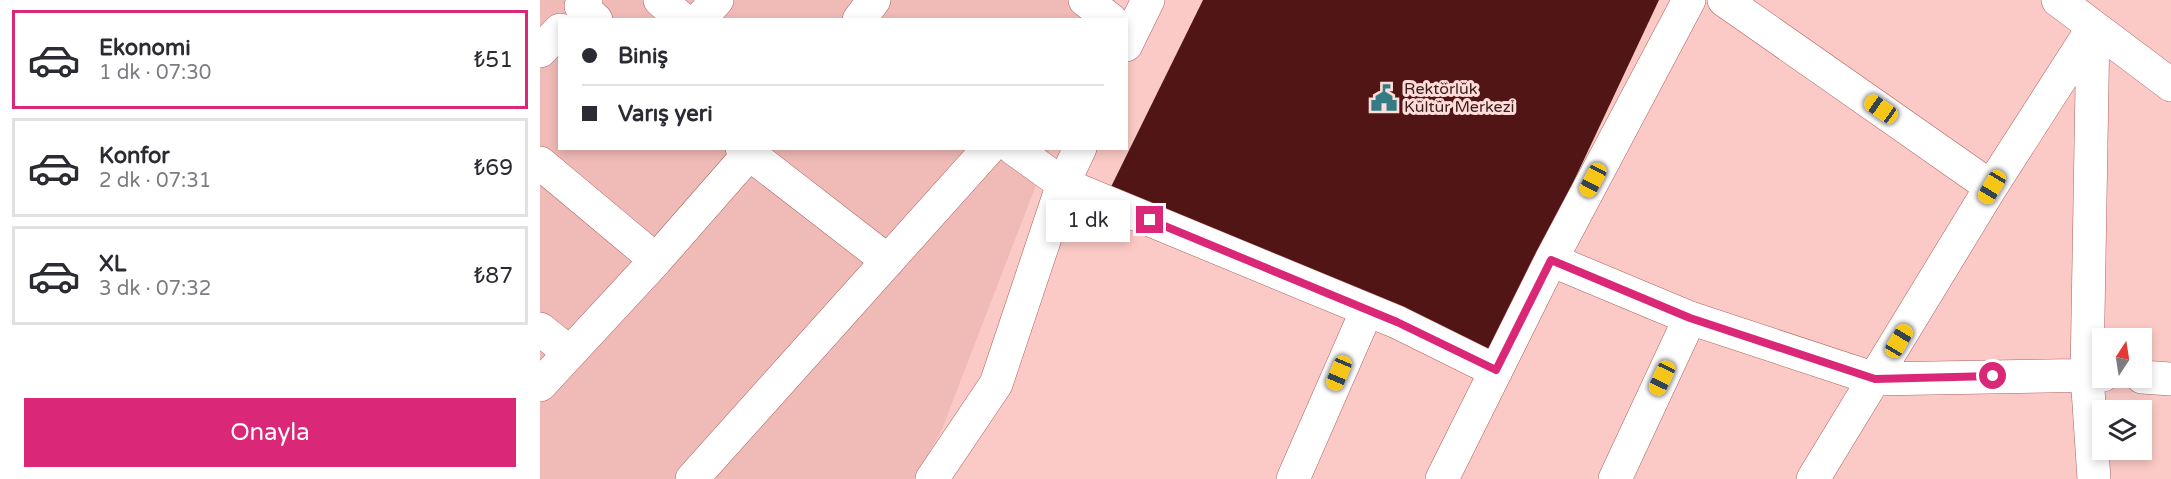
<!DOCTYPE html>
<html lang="tr">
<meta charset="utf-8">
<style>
body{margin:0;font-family:"Varela Round",sans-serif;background:#f2f2f3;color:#2b2b33;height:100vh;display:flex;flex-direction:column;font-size:22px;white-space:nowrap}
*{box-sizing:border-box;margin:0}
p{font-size:20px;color:#7c7c81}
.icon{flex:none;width:33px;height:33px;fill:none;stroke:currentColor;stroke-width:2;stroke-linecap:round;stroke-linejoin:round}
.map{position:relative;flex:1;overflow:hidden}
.panel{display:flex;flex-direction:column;background:#fff;width:540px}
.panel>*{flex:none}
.top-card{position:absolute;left:18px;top:18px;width:570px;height:132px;border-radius:0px;box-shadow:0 3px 9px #0003;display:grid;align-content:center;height:132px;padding:0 24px;background:#fff}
.needle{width:39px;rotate:12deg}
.tools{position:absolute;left:1552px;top:328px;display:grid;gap:12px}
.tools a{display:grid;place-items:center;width:60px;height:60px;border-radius:0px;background:#fff;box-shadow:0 3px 9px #0003;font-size:30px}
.end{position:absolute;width:27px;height:27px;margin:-14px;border:8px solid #db2777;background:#fff;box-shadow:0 0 0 3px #fff}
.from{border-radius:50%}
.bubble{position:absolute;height:42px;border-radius:0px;background:#fff;box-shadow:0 3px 9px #0003;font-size:20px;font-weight:600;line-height:42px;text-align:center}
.car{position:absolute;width:18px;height:36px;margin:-18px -9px;border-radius:8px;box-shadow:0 0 4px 2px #0007;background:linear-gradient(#f5c518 24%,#345 0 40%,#f5c518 0 76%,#345 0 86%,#f5c518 0)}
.top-card b{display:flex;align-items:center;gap:21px;height:57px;font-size:22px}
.top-card b+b{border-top:2px solid #e1e1e2}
.top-card i{width:15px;height:15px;background:#2b2b33}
ul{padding:10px 0 0;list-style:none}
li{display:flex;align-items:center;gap:18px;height:99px;margin:0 12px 9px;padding:0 12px;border:3px solid #e1e1e2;border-radius:0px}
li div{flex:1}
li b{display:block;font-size:22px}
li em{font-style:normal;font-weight:600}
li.selected{border-color:#db2777}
li>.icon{width:54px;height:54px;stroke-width:1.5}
.action{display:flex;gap:12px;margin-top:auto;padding:12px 24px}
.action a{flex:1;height:69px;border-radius:0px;background:#db2777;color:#fff;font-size:24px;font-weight:600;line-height:69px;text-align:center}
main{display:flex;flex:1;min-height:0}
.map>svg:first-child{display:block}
</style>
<main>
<section class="panel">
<ul>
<li class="selected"><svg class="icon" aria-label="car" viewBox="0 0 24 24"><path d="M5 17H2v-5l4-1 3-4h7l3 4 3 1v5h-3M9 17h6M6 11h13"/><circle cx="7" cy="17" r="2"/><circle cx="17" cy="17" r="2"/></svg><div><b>Ekonomi</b><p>1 dk · 07:30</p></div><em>₺51</em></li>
<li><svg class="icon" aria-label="car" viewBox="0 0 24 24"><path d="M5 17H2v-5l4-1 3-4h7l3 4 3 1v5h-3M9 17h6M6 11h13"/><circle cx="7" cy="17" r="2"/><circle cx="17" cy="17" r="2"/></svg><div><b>Konfor</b><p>2 dk · 07:31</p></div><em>₺69</em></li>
<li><svg class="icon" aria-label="car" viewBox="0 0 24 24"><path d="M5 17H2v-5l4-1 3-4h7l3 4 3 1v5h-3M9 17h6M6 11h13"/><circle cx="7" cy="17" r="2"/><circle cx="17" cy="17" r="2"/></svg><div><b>XL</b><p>3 dk · 07:32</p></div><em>₺87</em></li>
</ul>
<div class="action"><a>Onayla</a></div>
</section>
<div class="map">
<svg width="1631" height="479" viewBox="0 0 1631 479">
<rect width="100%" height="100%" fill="#fccac6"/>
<path fill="#f0bab6" d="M0,0h575l-9,20h-546v128l490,1 -108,280 -27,50h-375z"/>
<path fill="#521516" d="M663,0h456l-166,353 -386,-158z"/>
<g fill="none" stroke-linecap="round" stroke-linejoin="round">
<defs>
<path id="minor" d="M46,0l-5,6 15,14
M120,0l23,20
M545,0l26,20
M1149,0l-138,260 139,58 185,61 228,-4
M1184,0l267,187
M1518,0l113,85
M159,20l18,-20
M319,20l15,-20
M1553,28l-6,346 7,105
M586,45l22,-45
M0,51l20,-21
M202,148l146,113
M473,148l50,36 334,138 99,49
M0,163l116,97
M0,329l30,24
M1602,377l29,2
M0,385l116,-125 98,-112
M152,479l297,-331
M392,479l64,-95 67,-200 17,-36
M753,479l74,-169
M902,479l109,-219
M1075,479l75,-161
M1273,479l178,-292 102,-159"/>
</defs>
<use href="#minor" stroke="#ab625e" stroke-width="34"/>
<use href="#minor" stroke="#fff" stroke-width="33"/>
</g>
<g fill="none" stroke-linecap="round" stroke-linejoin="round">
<path stroke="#db2777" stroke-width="8" d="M610,220l247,102 99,48 55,-110 139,58 185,61 118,-3"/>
</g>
<defs>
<symbol id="civic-bare" viewBox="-9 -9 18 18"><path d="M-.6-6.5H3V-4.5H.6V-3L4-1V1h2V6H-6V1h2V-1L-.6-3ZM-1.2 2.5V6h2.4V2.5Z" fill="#347c83" stroke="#fedcd9" stroke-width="2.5" paint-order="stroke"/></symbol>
</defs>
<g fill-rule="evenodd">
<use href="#civic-bare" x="825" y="79" width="38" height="38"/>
</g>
<g text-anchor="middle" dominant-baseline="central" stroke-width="6" stroke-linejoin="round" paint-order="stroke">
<g font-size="16" fill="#3b1d1b" stroke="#fedcd9" text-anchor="start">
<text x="864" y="89">Rektörlük<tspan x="864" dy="18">Kültür Merkezi</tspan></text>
</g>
</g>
</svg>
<div class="tools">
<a><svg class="needle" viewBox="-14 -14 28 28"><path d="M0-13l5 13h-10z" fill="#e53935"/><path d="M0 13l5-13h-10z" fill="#7c7c81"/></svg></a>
<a><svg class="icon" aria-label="layers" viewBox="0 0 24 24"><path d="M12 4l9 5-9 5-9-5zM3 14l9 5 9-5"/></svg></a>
</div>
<i class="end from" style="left:1453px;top:376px"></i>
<i class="end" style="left:610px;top:220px"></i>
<div class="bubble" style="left:506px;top:200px;width:84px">1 dk</div>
<i class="car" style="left:1341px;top:109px;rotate:305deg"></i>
<i class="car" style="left:1053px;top:180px;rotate:208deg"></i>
<i class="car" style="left:1452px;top:187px;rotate:211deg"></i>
<i class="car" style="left:1359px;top:341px;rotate:31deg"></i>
<i class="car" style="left:799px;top:373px;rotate:203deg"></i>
<i class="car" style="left:1122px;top:378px;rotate:205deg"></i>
<div class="top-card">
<b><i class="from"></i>Biniş</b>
<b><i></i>Varış yeri</b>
</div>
</div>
</main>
